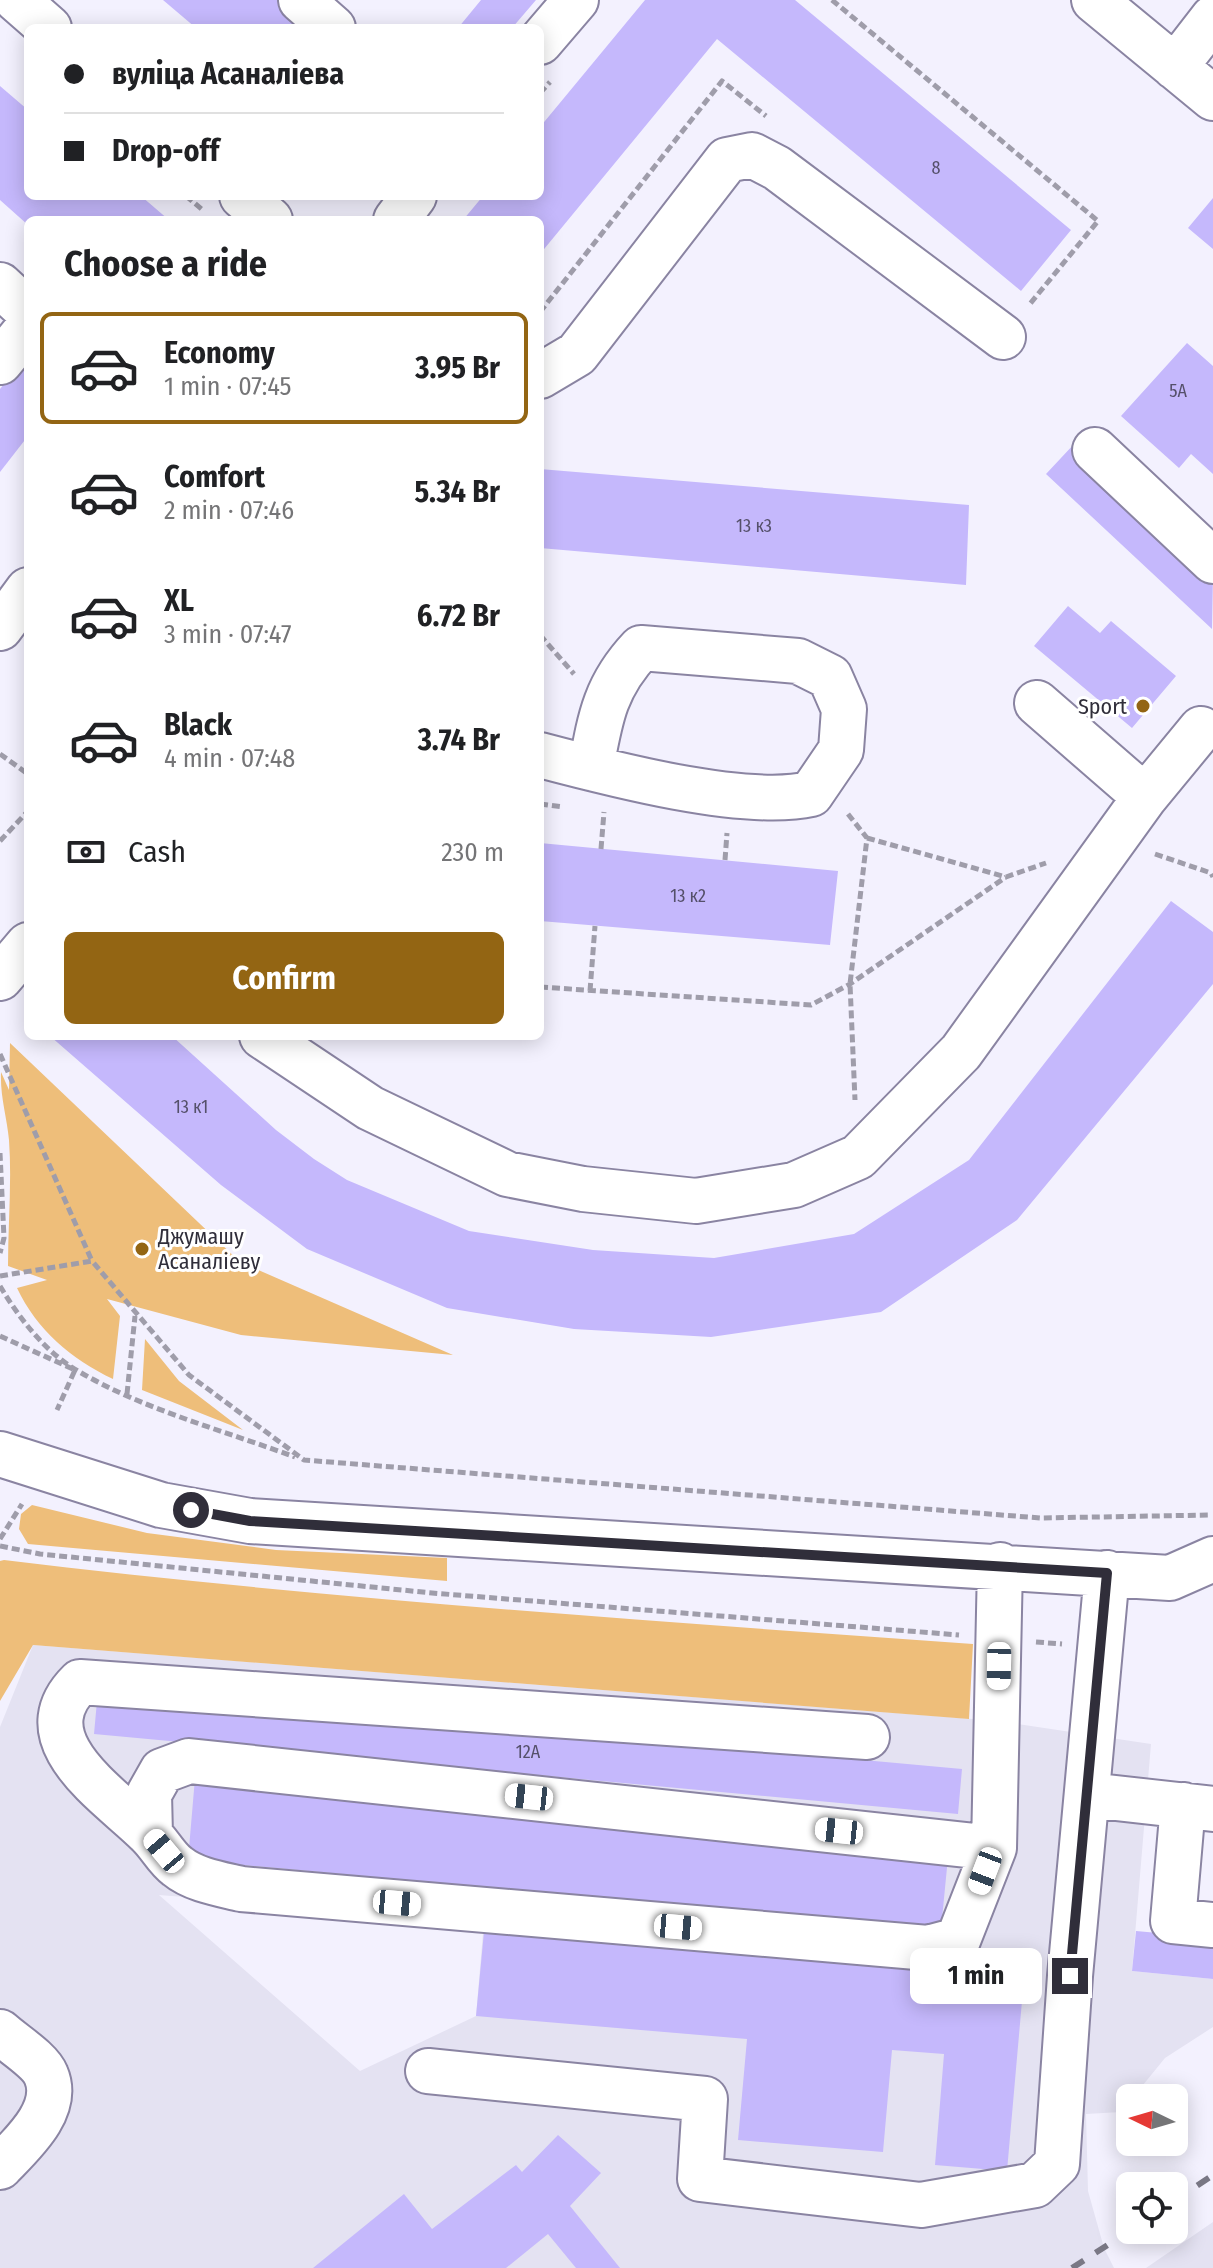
<!DOCTYPE html>
<meta charset="utf-8">
<style>
body{margin:0;font-family:"Fira Sans Condensed",sans-serif;background:#f2f2f2;color:#202124;height:100vh;display:flex;flex-direction:column;font-size:30px;white-space:nowrap}
*{box-sizing:border-box;margin:0}
p{font-size:26px;color:#757577}
.icon{flex:none;width:44px;height:44px;fill:none;stroke:currentColor;stroke-width:2;stroke-linecap:round;stroke-linejoin:round}
.map{position:relative;flex:1;overflow:hidden}
.side{position:absolute;left:24px;top:216px;width:520px;height:824px;display:flex;flex-direction:column;background:#fff;border-radius:12px;box-shadow:0 4px 20px #0003}
.side>*{flex:none}
.guide{position:absolute;left:24px;top:24px;width:520px;height:176px;border-radius:12px;box-shadow:0 4px 20px #0003;display:grid;align-content:center;height:176px;padding:0 40px;background:#fff}
.needle{width:52px;rotate:275deg}
.controls{position:absolute;left:1116px;top:2084px;display:grid;gap:16px}
.controls a{display:grid;place-items:center;width:72px;height:72px;border-radius:12px;background:#fff;box-shadow:0 4px 20px #0003;font-size:40px}
.end{position:absolute;width:36px;height:36px;margin:-18px;border:10px solid #302e3a;background:#fff;box-shadow:0 0 0 4px #fff}
.from{border-radius:50%}
.bubble{position:absolute;height:56px;border-radius:12px;background:#fff;box-shadow:0 4px 20px #0003;font-size:26px;font-weight:700;line-height:56px;text-align:center}
.car{position:absolute;width:24px;height:48px;margin:-24px -12px;border-radius:10px;box-shadow:0 0 6px 2px #0007;background:linear-gradient(#fff 24%,#345 0 40%,#fff 0 76%,#345 0 86%,#fff 0)}
.guide b{display:flex;align-items:center;gap:28px;height:76px;font-size:30px}
.guide b+b{border-top:2px solid #e0e0e0}
.guide i{width:20px;height:20px;background:#202124}
ul{padding:0;list-style:none}
li{display:flex;align-items:center;gap:24px;height:112px;margin:0 16px 12px;padding:0 24px;border:4px solid transparent;border-radius:12px}
li div{flex:1}
li b{display:block;font-size:30px}
li em{font-style:normal;font-weight:700}
li.current{border-color:#936513}
li>.icon{width:72px;height:72px;stroke-width:1.5}
h2{padding:0 40px;font-size:36px;line-height:96px}
.pay{display:flex;align-items:center;gap:20px;height:88px;padding:0 40px;font-size:30px}
.pay p{margin-inline-start:auto}
.action{display:flex;gap:16px;margin-top:auto;padding:16px 40px}
.action a{flex:1;height:92px;border-radius:12px;background:#936513;color:#fff;font-size:32px;font-weight:700;line-height:92px;text-align:center}
.map>svg:first-child{display:block}
</style>
<div class="map">
<svg width="1213" height="2268" viewBox="0 0 1213 2268">
<rect width="100%" height="100%" fill="#f3f1fe"/>
<path fill="#e4e2f2" fill-rule="evenodd" d="M33,1645l965,76 153,23 -19,227 81,8v48l-48,31 -44,54 -35,2 2,77 16,57 10,20h-1114v-541zM159,1895l325,26 -8,95 -116,55z
M1213,2222v46h-67z"/>
<path fill="#eebe7a" d="M10,1043l230,219 213,93 -212,-20 -134,-36 13,17 -7,63c-42,-20 -76,-49 -96,-91l30,-8 -39,-14c0,-41 4,-84 1,-126 -2,-23 -9,-43 -8,-68l8,18z
M145,1339l34,42 64,49 -101,-40z
M32,1505l115,28 129,17 171,8v23l-419,-37 -9,-15 2,-15z
M4,1560c322,39 646,61 969,84l-4,75 -936,-74 -33,56v-140z"/>
<path fill="#c5b8fc" d="M163,0h118l32,28h-117z
M481,0h55l-24,28h-54z
M645,0h150l276,230 -50,61 -304,-252 -177,215v-34h-77l20,-24h57v-69z
M0,86l28,24v86h113l28,24h-141v5l-28,-25z
M1213,198v51l-25,-21z
M1187,343l26,23v108l-22,-20 -12,14 -58,-52z
M28,354v82l-28,36v-83z
M1075,443l138,131 -1,55 -166,-155z
M540,469l429,36 -3,80 -426,-37z
M1068,606l32,27 11,-12 65,55 -44,52 -98,-82z
M540,843l298,28 -8,74 -290,-24z
M1171,901l42,31v52l-196,236 -136,92 -170,25 -137,-8 -127,-21 -140,-59 -86,-64 -171,-149h122l104,94 38,29 33,21 122,51 124,19 121,8 140,-24 115,-74z
M98,1690l864,79 -4,45 -864,-80z
M195,1778l754,69 -8,82 -753,-69z
M485,1921l540,46 -18,204 -72,-6 9,-111 -52,-4 -9,102 -145,-12 9,-101 -271,-23z
M1136,1931l77,7v41l-81,-8z
M558,2135l43,38 -31,33 50,62h-44l-28,-34 -42,34h-193l91,-74 28,35 84,-64 6,7z"/>
<g fill="none" stroke-linecap="round" stroke-linejoin="round">
<defs>
<path id="minor" d="M17,0l32,28
M301,0l32,28
M1094,0l119,98
M540,42l36,-42
M1175,67l38,-49
M242,196l28,24
M396,220l18,-24
M0,285l28,26
M0,362l28,-34
M540,376l37,-22 150,-194 25,-5 25,13 226,169
M1095,450l118,111
M0,628l28,-38
M1037,703l108,94
M540,755c68,18 204,54 271,39l30,-44 3,-41 -14,-32 -32,-16 -157,-13c-36,38 -41,70 -50,120
M0,978l28,-33
M262,1036l108,72 137,66 76,15 113,12 98,-16 64,-28 103,-105 184,-255 56,-68
M0,1454l161,51 89,16 920,57 43,-19
M867,1737l-787,-55c-59,58 30,113 68,151 11,10 18,25 29,33 17,14 43,18 64,23l687,59 30,-8 36,-92 6,-283
M1089,1795l124,14
M1183,1805l-10,116 40,4
M150,1835l-1,-41 13,-23 27,-10 805,87
M0,2032c13,12 40,28 46,43 15,35 -25,70 -46,92
M428,2071l277,28 -5,80 221,26 114,-20 22,-21 13,-188 37,-403"/>
</defs>
<use href="#minor" stroke="#8a84a2" stroke-width="48"/>
<path stroke="#9f9daa" stroke-width="5" stroke-dasharray="8 4" stroke-linecap="butt" d="M832,0l266,221 -69,84
M540,93l10,-11
M186,196l18,15
M540,312l182,-231 44,35
M540,635l34,39
M0,754l28,20
M540,804l23,3
M848,814l19,24 -17,146 5,116
M867,838l139,39 40,-14
M0,841l28,-30
M601,849l3,-37
M1155,854l56,19 2,4
M725,860l2,-27
M540,987l271,18 39,-21 156,-107
M590,991l5,-65
M0,1054l92,207
M0,1153l4,85 -4,15
M0,1276l92,-15 97,114 115,85 736,58 171,-3
M0,1286c19,32 45,66 78,85 64,38 147,60 217,86
M0,1336l75,34 -18,40
M127,1394l8,-78
M0,1539l22,-35
M0,1546l40,8 392,39 527,42
M1036,1642l26,2"/>
<use href="#minor" stroke="#fff" stroke-width="44"/>
<path stroke="#7a7885" stroke-width="6" stroke-dasharray="14 14" stroke-linecap="butt" d="M1174,2201l39,-26
M1072,2268l59,-38"/>
</g>
<g fill="none" stroke-linecap="round" stroke-linejoin="round">
<path stroke="#302e3a" stroke-width="10" d="M191,1510l59,11 857,52 -37,403"/>
</g>
<g fill="#936513" stroke="#fff" stroke-width="3">
<circle cx="1143" cy="706" r="8"/>
<circle cx="142" cy="1249" r="8"/>
</g>
<g text-anchor="middle" dominant-baseline="central" stroke-width="6" stroke-linejoin="round" paint-order="stroke">
<g font-size="18" fill="#55506a">
<text x="936" y="168">8</text>
<text x="1178" y="391">5А</text>
<text x="754" y="526">13 к3</text>
<text x="688" y="896">13 к2</text>
<text x="191" y="1107">13 к1</text>
<text x="528" y="1752">12А</text>
</g>
<g font-size="22" fill="#302e3a" stroke="#fff" text-anchor="end">
<text x="1127" y="706">Sport</text>
<text x="158" y="1236" text-anchor="start">Джумашу<tspan x="158" dy="25">Асаналіеву</tspan></text>
</g>
</g>
</svg>
<div class="controls">
<a><svg class="needle" viewBox="-14 -14 28 28"><path d="M0-13l5 13h-10z" fill="#e53935"/><path d="M0 13l5-13h-10z" fill="#757577"/></svg></a>
<a><svg class="icon" aria-label="locate" viewBox="0 0 24 24"><circle cx="12" cy="12" r="6"/><path d="M12 2v4M12 18v4M2 12h4M18 12h4"/></svg></a>
</div>
<i class="end from" style="left:191px;top:1510px"></i>
<i class="end" style="left:1070px;top:1976px"></i>
<div class="bubble" style="left:910px;top:1948px;width:132px">1 min</div>
<i class="car" style="left:999px;top:1666px;rotate:181deg"></i>
<i class="car" style="left:529px;top:1797px;rotate:276deg"></i>
<i class="car" style="left:839px;top:1831px;rotate:276deg"></i>
<i class="car" style="left:164px;top:1851px;rotate:320deg"></i>
<i class="car" style="left:985px;top:1871px;rotate:201deg"></i>
<i class="car" style="left:397px;top:1903px;rotate:95deg"></i>
<i class="car" style="left:678px;top:1927px;rotate:95deg"></i>
<div class="guide">
<b><i class="from"></i>вуліца Асаналіева</b>
<b><i></i>Drop-off</b>
</div>
<section class="side">
<h2>Choose a ride</h2>
<ul>
<li class="current"><svg class="icon" aria-label="car" viewBox="0 0 24 24"><path d="M5 17H2v-5l4-1 3-4h7l3 4 3 1v5h-3M9 17h6M6 11h13"/><circle cx="7" cy="17" r="2"/><circle cx="17" cy="17" r="2"/></svg><div><b>Economy</b><p>1 min · 07:45</p></div><em>3.95 Br</em></li>
<li><svg class="icon" aria-label="car" viewBox="0 0 24 24"><path d="M5 17H2v-5l4-1 3-4h7l3 4 3 1v5h-3M9 17h6M6 11h13"/><circle cx="7" cy="17" r="2"/><circle cx="17" cy="17" r="2"/></svg><div><b>Comfort</b><p>2 min · 07:46</p></div><em>5.34 Br</em></li>
<li><svg class="icon" aria-label="car" viewBox="0 0 24 24"><path d="M5 17H2v-5l4-1 3-4h7l3 4 3 1v5h-3M9 17h6M6 11h13"/><circle cx="7" cy="17" r="2"/><circle cx="17" cy="17" r="2"/></svg><div><b>XL</b><p>3 min · 07:47</p></div><em>6.72 Br</em></li>
<li><svg class="icon" aria-label="car" viewBox="0 0 24 24"><path d="M5 17H2v-5l4-1 3-4h7l3 4 3 1v5h-3M9 17h6M6 11h13"/><circle cx="7" cy="17" r="2"/><circle cx="17" cy="17" r="2"/></svg><div><b>Black</b><p>4 min · 07:48</p></div><em>3.74 Br</em></li>
</ul>
<div class="pay"><svg class="icon" aria-label="cash" viewBox="0 0 24 24"><path d="M3 7h18v10H3z"/><circle cx="12" cy="12" r="2"/></svg>Cash<p>230 m</p></div>
<div class="action"><a>Confirm</a></div>
</section>
</div>
